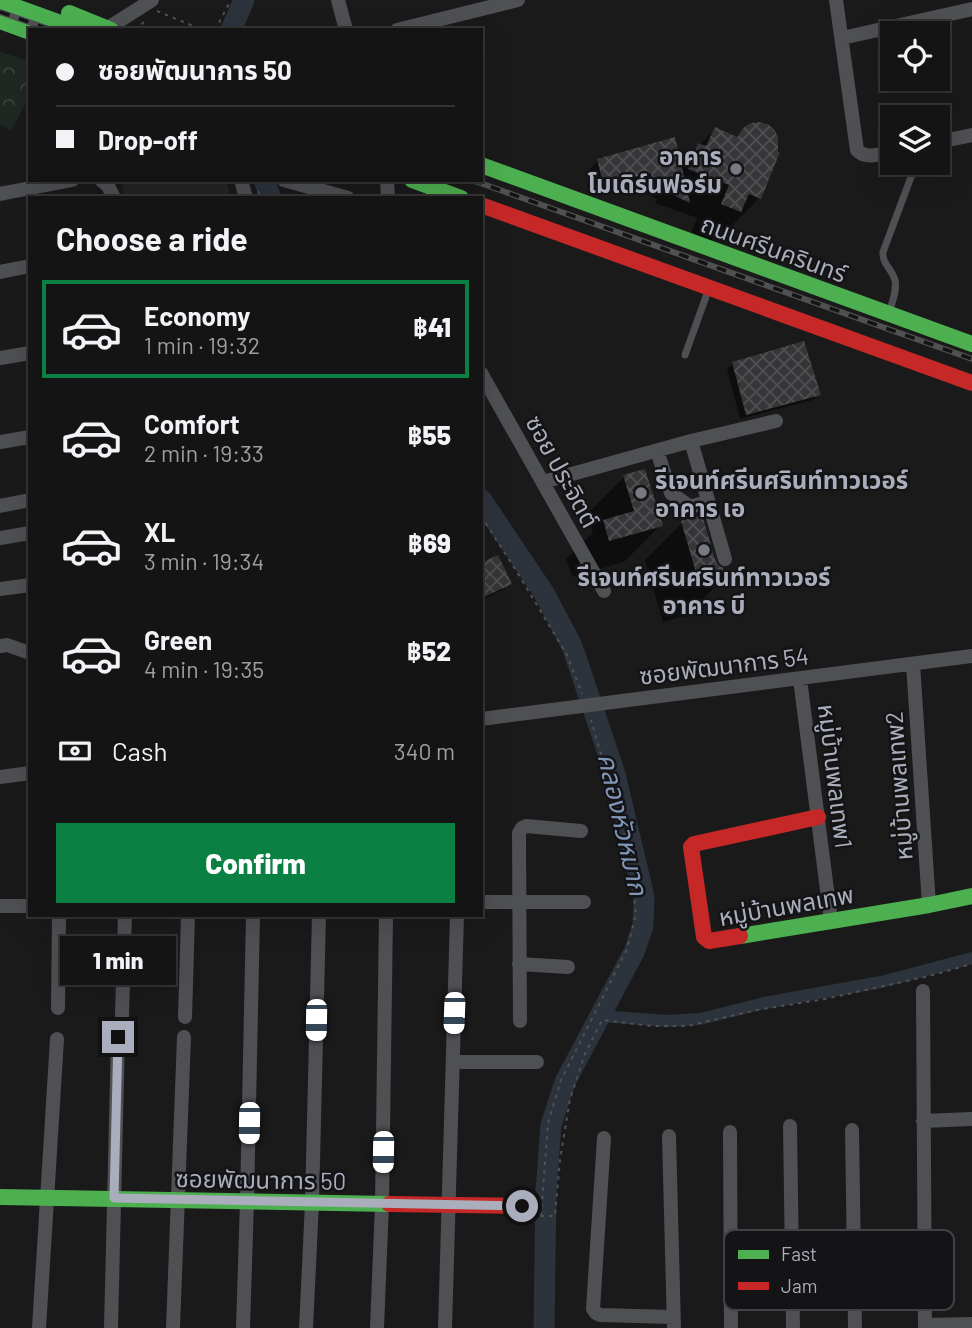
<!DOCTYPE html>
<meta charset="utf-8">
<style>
body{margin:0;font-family:Barlow,"Noto Sans Thai",sans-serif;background:#1d1d1d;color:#f1f3f6;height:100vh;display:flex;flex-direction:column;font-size:26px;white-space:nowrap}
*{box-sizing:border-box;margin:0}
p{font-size:23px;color:#9d9ea0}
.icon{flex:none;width:38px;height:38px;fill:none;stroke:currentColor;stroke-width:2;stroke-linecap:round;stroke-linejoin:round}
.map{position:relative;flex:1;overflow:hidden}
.panel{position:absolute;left:28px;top:196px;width:455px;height:721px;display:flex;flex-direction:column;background:#141414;border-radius:0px;box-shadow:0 7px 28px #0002,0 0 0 2px #333334}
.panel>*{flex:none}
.top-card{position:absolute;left:28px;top:28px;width:455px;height:154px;border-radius:0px;box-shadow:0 7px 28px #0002,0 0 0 2px #333334;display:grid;align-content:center;height:154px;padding:0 28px;background:#141414}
.controls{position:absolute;left:880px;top:21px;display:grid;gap:14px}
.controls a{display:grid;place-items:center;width:70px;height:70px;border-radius:0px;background:#141414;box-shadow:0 7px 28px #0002,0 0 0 2px #333334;font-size:35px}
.end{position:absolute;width:32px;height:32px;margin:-16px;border:9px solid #aaadbb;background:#111;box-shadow:0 0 0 4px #111}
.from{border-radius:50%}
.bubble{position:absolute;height:49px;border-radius:0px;background:#141414;box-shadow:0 7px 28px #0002,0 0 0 2px #333334;font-size:23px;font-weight:800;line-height:49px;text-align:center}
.car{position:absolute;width:21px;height:42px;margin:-21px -10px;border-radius:9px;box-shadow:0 0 5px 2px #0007;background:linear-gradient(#fff 24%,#345 0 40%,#fff 0 76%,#345 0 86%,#fff 0)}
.top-card b{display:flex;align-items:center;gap:24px;height:66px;font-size:26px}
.top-card b+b{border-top:2px solid #333334}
.top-card i{width:18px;height:18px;background:#f1f3f6}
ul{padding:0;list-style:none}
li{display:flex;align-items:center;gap:21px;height:98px;margin:0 14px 10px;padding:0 14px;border:4px solid transparent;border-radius:0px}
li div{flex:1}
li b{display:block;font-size:26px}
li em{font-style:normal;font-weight:800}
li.selected{border-color:#0b8043}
li>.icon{width:63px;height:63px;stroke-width:1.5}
h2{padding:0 28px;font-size:32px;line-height:84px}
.pay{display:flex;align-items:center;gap:18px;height:77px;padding:0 28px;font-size:26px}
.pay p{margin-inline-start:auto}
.button{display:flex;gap:14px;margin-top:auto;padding:14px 28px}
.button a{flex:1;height:80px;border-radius:0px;background:#0b8043;color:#fff;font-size:28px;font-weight:800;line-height:80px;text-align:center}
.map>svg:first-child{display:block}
</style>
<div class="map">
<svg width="972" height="1328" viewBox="0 0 972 1328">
<defs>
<pattern id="forest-crowns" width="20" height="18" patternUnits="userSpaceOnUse" patternTransform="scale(1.75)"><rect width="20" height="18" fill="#1f2822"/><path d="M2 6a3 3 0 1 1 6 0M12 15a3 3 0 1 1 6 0" fill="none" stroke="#3d4440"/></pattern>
<pattern id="building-cross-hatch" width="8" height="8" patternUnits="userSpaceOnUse" patternTransform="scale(1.75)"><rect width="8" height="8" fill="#363638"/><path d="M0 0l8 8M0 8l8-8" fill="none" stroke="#505053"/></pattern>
</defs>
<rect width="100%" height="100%" fill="#1a1a1a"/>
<path fill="#242426" d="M122,180h104l5,18h-107z"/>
<path fill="url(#forest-crowns)" d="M0,52l30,9v35l-19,34 -11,-6z"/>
<path fill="#0007" d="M745,128l14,70 -33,34 -5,-2 -14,15 -18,-8 8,-19 -42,-15 2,-4 -12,-6 -2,-14 -47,12 -6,-22 8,-8 81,3 36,-34 20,8z
M733,363l86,32 -6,5 -73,19 -13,-50z
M624,477l37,48 -37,37 -52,15 -6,-18 27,-26 -6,-19z
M682,523l42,55 -37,37 -24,7 -18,-62z
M481,565l29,18 -6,6 -23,11z"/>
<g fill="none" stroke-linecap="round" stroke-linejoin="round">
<path stroke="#2c333d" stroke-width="12" d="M600,1016l69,5 31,-2 64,-16 117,-21 91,-24"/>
<path stroke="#2c333d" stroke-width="21" d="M231,30l13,-30
M264,180l7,18
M481,499l63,94 28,53 43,128 29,123 -1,29 -9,26 -69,130 -14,43 -5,66 -2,137"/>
</g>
<path fill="url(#building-cross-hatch)" d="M760,122l9,3 6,6 3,6v15h2l-19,47 -12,-5 -8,18 -20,-8 8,-19 -41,-16 10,-26 8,3 9,-19 22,10 7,-10 7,-4z
M675,137l15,66 -38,-18 -1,-12 -48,11 -6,-25z
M804,341l17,54 -75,20 -14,-53z
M645,469l18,57 -54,15 -6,-21 31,-9 -11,-36z
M702,515l14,47 3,4 4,2 3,10 -26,8 -19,-65z
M498,555l14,29 -28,13 -3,-7v-27z"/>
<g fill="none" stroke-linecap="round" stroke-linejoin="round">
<path stroke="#505155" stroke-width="2" stroke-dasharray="3.5 5" stroke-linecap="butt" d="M157,11l46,19
M135,30l12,-11
M215,30l16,-30
M258,191l3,7
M481,516l36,56 50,83 15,39
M532,1216h23l5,-56 10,-61 15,-45 17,-34 50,6h35l70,-16 68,-11 104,-23 43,-12
M541,1216l7,-93 13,-43 66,-131 9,-35 -7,-65 -38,-129"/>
<path stroke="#4f5054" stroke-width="7" d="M890,310c3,-10 7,-21 5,-30 -3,-11 -13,-16 -12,-28l31,-83
M685,355l23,-64"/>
<path stroke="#4f5054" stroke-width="14" d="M338,0l8,30
M836,0l21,150c9,10 24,4 35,1
M108,28l44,-28
M397,30l121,-30
M842,38l130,-29
M938,142l34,-7
M101,180l7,6 6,12
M241,180l5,18
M284,180l64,18
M387,180l1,18
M0,194l72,-14
M0,272l30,-6
M0,358l30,-5
M481,373l123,218
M691,441l34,118
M0,442l30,-5
M657,451l14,42 19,14 17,-5
M543,482l148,-41 85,-20
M0,506l30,-6
M0,538l30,-5
M0,589l30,-4
M0,646l7,-1 23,8
M913,664l16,241
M800,679l31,242
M481,719l491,-63
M0,777l30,-4
M481,902h103
M0,906h30
M519,964l49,3
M923,991l2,337
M58,1008l1,-93
M122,1015l3,-100
M185,1017l3,-102
M520,1021l-1,-188 3,-5 4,-2 55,5
M453,1062h84
M923,1121l49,-2
M790,1126l3,202
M852,1130l3,198
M730,1132l1,196
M669,1136l5,192
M604,1138l-11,171 3,4 4,2 73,2
M925,1325l47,-1
M39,1328l18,-289
M111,1328l7,-291
M173,1328l11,-291
M243,1328l4,-127 6,-286
M306,1328l6,-125 7,-288
M377,1328l5,-124 4,-289
M445,1328l12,-413"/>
<path stroke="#4caf50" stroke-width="16" d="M0,1l80,29
M69,13l42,17
M0,21l30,11
M481,165l491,179
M412,180l49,18
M740,936l189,-31 43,-9
M0,1197l389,7"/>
<path stroke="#c62828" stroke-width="16" d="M481,205l491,178
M740,936l-31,5 -5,-4 -13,-90 3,-3 124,-27
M389,1204l132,2"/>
<defs>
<path id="rail" d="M0,12l52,18
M472,180l500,179"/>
</defs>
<use href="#rail" stroke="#4f5052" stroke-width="6"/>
<use href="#rail" stroke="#141416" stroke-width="3.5" stroke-dasharray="10" stroke-linecap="butt"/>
</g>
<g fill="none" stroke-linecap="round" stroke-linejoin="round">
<path stroke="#aaadbb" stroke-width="9" d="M118,1037l-4,161 408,8"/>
</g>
<g fill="#787a83" stroke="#141416" stroke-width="2.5">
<circle cx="736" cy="169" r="7"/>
<circle cx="641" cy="493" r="7"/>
<circle cx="704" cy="550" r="7"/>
</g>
<g text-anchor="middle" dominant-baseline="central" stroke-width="5" stroke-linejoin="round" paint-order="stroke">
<g font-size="24" font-weight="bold" fill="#aaadbb" stroke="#141416" text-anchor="end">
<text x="722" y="155">อาคาร<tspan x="722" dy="28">โมเดิร์นฟอร์ม</tspan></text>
<text x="655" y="479" text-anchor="start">รีเจนท์ศรีนศรินท์ทาวเวอร์<tspan x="655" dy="28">อาคาร เอ</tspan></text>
<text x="704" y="576" text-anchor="middle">รีเจนท์ศรีนศรินท์ทาวเวอร์<tspan x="704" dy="28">อาคาร บี</tspan></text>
</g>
<g font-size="24" fill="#aaadbb" stroke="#141416">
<text transform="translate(774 248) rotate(20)">ถนนศรีนครินทร์</text>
<text transform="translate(563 471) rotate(61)">ซอย ประจิตต์</text>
<text transform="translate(724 665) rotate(-7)">ซอยพัฒนาการ 54</text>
<text transform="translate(836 776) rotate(83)">หมู่บ้านพลเทพ1</text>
<text transform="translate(898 786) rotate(-94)">หมู่บ้านพลเทพ2</text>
<text transform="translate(786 905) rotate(-10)">หมู่บ้านพลเทพ</text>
<text transform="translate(261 1179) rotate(1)">ซอยพัฒนาการ 50</text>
</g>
<g font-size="26" font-style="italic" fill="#8096b7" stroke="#141416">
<text transform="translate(624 824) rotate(77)">คลองหัวหมาก</text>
</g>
</g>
<rect x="724" y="1230" width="230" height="80" rx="10" fill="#141416" stroke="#414248" stroke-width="2"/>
<rect x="738" y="1250" width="31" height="9" fill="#4caf50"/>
<rect x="738" y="1282" width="31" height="8" fill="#c62828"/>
<g font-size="19" fill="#aaadbb">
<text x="781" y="1261">Fast</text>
<text x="781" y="1293">Jam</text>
</g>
</svg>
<div class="controls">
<a><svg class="icon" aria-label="locate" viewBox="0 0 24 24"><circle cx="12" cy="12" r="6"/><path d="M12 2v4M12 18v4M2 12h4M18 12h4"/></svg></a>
<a><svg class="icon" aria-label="layers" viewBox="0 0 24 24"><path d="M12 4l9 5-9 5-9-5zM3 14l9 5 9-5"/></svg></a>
</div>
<i class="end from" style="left:522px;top:1206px"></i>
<i class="end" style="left:118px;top:1037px"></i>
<div class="bubble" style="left:60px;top:936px;width:116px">1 min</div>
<i class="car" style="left:454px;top:1013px;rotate:182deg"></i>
<i class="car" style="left:316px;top:1020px;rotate:181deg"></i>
<i class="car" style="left:249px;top:1123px;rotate:181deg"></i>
<i class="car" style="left:383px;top:1152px;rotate:181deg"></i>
<div class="top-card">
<b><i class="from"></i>ซอยพัฒนาการ 50</b>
<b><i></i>Drop-off</b>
</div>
<section class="panel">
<h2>Choose a ride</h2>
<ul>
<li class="selected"><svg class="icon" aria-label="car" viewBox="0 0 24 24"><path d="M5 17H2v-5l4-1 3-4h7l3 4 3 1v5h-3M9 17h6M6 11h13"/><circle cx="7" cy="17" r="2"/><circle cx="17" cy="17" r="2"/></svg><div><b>Economy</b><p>1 min · 19:32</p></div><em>฿41</em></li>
<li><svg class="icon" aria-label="car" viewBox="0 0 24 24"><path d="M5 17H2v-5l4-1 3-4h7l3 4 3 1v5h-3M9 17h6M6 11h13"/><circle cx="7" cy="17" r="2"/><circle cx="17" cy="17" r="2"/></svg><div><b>Comfort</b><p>2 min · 19:33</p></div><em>฿55</em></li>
<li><svg class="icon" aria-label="car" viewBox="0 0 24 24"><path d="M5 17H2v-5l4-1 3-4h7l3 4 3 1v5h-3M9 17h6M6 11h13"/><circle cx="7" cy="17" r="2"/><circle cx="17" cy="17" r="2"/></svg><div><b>XL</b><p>3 min · 19:34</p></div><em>฿69</em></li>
<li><svg class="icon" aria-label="car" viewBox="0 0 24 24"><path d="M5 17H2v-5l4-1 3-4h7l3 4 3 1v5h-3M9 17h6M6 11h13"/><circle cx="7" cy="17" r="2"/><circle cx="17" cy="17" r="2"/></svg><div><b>Green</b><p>4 min · 19:35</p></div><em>฿52</em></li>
</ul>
<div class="pay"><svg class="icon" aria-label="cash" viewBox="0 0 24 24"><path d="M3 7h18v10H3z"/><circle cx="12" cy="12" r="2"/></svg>Cash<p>340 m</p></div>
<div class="button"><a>Confirm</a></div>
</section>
</div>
